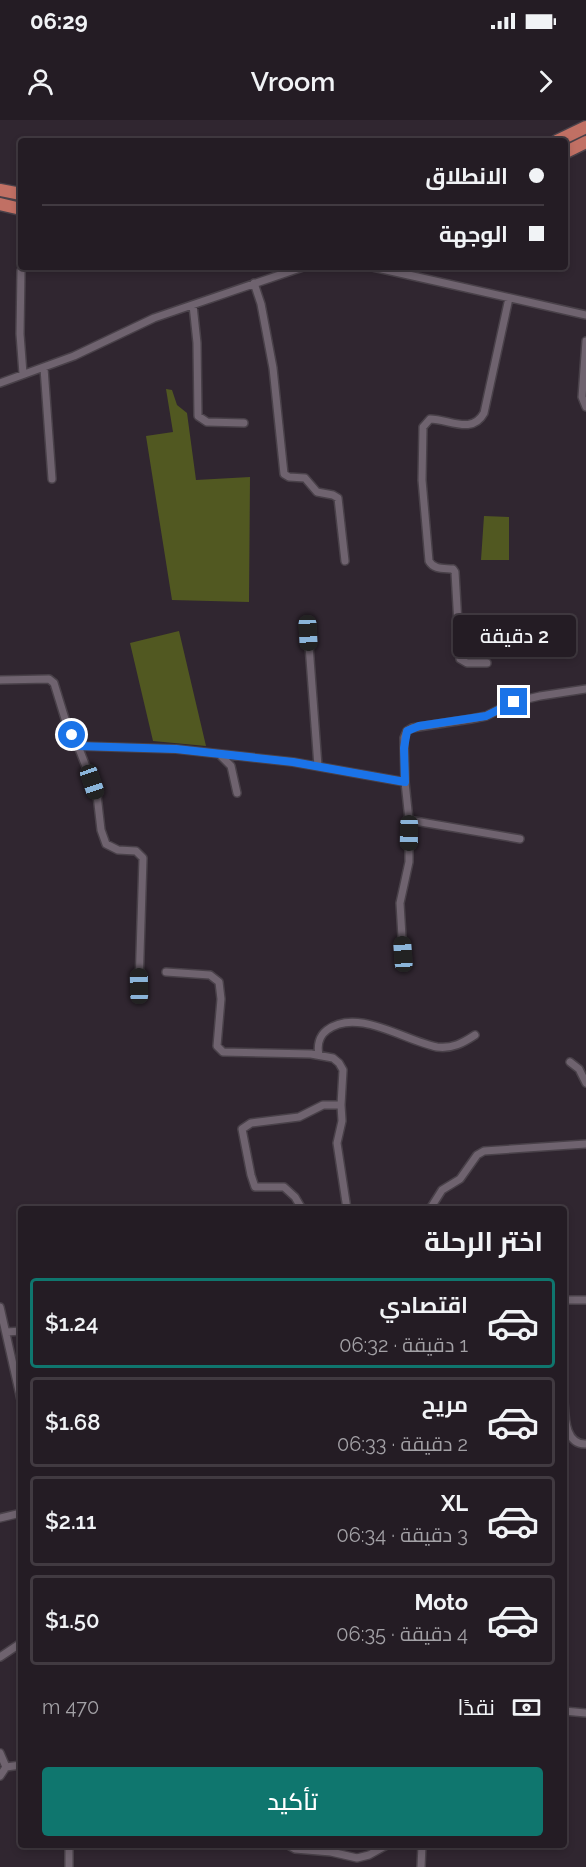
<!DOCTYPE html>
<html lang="ar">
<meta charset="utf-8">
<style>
body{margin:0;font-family:Raleway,Cairo,sans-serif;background:#2c252c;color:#f1f3f6;direction:rtl;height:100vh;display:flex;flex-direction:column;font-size:22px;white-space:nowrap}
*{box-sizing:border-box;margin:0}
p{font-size:20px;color:#a3a1a6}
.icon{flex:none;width:33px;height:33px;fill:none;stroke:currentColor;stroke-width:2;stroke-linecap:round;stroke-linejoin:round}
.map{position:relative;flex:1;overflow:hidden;direction:ltr}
.drawer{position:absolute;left:18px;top:1086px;width:549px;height:642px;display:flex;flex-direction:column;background:#241c24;border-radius:6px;box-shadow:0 3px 9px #0003,0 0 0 2px #413a41;direction:rtl}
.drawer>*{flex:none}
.guide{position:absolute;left:18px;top:18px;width:550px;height:132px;border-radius:6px;box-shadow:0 3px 9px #0003,0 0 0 2px #413a41;direction:rtl;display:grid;align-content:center;height:132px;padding:0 24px;background:#241c24}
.end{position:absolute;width:27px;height:27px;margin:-14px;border:8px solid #1a73e8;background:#fff;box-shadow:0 0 0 3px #fff}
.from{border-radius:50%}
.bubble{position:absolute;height:42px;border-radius:6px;background:#241c24;box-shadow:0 3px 9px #0003,0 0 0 2px #413a41;font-size:20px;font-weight:600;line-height:42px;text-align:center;direction:rtl}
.car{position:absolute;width:18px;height:36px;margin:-18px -9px;border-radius:8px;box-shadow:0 0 4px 2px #0007;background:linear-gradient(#222 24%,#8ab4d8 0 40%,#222 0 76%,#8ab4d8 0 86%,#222 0)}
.guide b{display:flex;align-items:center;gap:21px;height:57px;font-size:22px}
.guide b+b{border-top:2px solid #413a41}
.guide i{width:15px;height:15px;background:#f1f3f6}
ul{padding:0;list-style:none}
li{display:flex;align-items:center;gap:18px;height:90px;margin:0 12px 9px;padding:0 12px;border:3px solid #413a41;border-radius:6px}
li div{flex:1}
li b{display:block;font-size:22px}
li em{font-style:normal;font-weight:600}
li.active{border-color:#0f766e}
li>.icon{width:54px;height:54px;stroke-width:1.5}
h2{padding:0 24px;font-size:27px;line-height:72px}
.pay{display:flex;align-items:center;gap:15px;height:66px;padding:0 24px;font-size:22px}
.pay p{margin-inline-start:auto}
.cta{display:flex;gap:12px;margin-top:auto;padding:12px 24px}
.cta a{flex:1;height:69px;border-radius:6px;background:#0f766e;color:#fff;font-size:24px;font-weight:600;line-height:69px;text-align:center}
.status{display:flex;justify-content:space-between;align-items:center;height:42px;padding:0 30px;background:#241c24;direction:ltr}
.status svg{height:16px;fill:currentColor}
header{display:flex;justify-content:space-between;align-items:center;height:78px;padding:0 24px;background:#241c24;font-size:27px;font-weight:600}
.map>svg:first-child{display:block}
</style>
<div class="status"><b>06:29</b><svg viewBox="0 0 49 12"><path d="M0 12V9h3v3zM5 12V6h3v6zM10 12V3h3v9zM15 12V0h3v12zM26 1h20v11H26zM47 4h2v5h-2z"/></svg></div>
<header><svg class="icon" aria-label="forward" viewBox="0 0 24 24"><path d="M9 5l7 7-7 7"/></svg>Vroom<svg class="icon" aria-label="person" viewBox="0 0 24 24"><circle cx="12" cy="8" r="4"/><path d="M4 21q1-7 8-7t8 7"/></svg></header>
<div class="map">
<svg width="586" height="1747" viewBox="0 0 586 1747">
<rect width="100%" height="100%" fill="#302630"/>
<path fill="#515821" d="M166,269l6,1 5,15 10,8 9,67 54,-3 -1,125 -77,-2 -26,-164 27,-4z
M484,396l25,1v43h-28z
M179,511l27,115 -53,-5 -23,-98z"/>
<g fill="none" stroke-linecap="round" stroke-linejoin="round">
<defs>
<path id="street" d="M373,147l213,48
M21,151l-1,63 3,40
M254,163l7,21 12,64 11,106 5,3 16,1 12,14 16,3 5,3 7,63
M193,185l4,38 1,73 9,6 37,1
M586,221l-4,56 4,10
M44,248l8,111
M0,263l74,-27 80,-38 149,-51
M308,512l10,134
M487,543h-20l-7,-4 -5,-87 -2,-3c-9,-1 -19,1 -24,-8l-7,-81 1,-53 7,-8c19,0 42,16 54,-6l25,-115
M0,560l49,-1 5,4 12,39 12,24 98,3 117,13 112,20 -1,-44 3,-7 5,-3 59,-9 15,-3 28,-14 26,-6 46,-7
M78,626l19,49 4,35 5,14 12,6 18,1 7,7 -4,128
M219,634l12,12 6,27
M409,700l111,19
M403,834l-3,-51 9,-41v-42l-4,-38
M166,852l44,3 9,7 2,17 -4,47 6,6 88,2 22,4 6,5 4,7 -2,35 1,16 -5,22 10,66
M319,935c-2,-9 0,-19 8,-25 30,-23 78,11 110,17 15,2 26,-4 38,-12
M570,942l9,7 7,14
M302,1089l-7,-12 -11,-10h-29l-4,-12 -9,-46 9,-6 48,-6 24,-12h18
M430,1089l12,-19 18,-11 17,-24 7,-4 102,-7
M564,1180h22
M0,1187l21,93
M7,1212l14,-1
M564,1282c1,15 1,43 22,42
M0,1398l21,-5
M0,1537l21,-14
M564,1591l22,2
M0,1633l6,14 15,-2
M0,1656l6,-9
M69,1725v22
M288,1725l7,4 36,3 26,6 12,-3 18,-10
M421,1747l1,-22"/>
<path id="highway" d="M557,21l29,-14
M566,32l20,-10
M0,70l21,4
M0,84l21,5"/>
</defs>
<use href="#street" stroke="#494149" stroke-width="10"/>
<use href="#highway" stroke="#494149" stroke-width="15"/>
<use href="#street" stroke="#6f636f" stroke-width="7"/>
<use href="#highway" stroke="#c17064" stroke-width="12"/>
</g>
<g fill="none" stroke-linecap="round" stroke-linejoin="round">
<path stroke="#1a73e8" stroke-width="8" d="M72,615l6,11 98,3 117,13 112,20 -1,-34 3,-17 12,-5 67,-10 28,-14"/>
</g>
</svg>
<i class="end from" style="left:72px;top:615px"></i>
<i class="end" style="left:514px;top:582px"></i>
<div class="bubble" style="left:453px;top:495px;width:123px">2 دقيقة</div>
<i class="car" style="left:308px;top:513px;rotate:177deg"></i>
<i class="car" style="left:92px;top:662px;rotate:161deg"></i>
<i class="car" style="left:409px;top:713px;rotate:181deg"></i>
<i class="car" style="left:403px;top:834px;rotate:356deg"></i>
<i class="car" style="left:139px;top:866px;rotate:359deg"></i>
<div class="guide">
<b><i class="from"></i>الانطلاق</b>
<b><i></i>الوجهة</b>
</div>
<section class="drawer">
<h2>اختر الرحلة</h2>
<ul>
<li class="active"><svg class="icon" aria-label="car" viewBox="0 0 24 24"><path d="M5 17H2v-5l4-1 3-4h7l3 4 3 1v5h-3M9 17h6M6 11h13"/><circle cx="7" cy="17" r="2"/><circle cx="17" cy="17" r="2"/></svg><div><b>اقتصادي</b><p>1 دقيقة · 06:32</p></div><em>$1.24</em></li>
<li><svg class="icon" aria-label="car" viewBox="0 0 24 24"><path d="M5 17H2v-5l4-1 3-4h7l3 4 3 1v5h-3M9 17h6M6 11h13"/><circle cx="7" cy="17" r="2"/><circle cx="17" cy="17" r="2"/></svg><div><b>مريح</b><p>2 دقيقة · 06:33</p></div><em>$1.68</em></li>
<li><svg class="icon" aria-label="car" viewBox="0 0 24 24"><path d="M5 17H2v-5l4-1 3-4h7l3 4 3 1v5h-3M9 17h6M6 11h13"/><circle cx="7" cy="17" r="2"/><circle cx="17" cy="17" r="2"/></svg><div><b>XL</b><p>3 دقيقة · 06:34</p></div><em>$2.11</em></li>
<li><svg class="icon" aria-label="car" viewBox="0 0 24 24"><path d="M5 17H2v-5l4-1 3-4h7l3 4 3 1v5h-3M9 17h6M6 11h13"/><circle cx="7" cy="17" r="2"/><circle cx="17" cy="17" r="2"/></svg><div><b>Moto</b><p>4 دقيقة · 06:35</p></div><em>$1.50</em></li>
</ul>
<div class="pay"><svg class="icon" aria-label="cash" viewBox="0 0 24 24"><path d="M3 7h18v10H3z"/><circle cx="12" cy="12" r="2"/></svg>نقدًا<p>470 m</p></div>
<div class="cta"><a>تأكيد</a></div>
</section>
</div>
